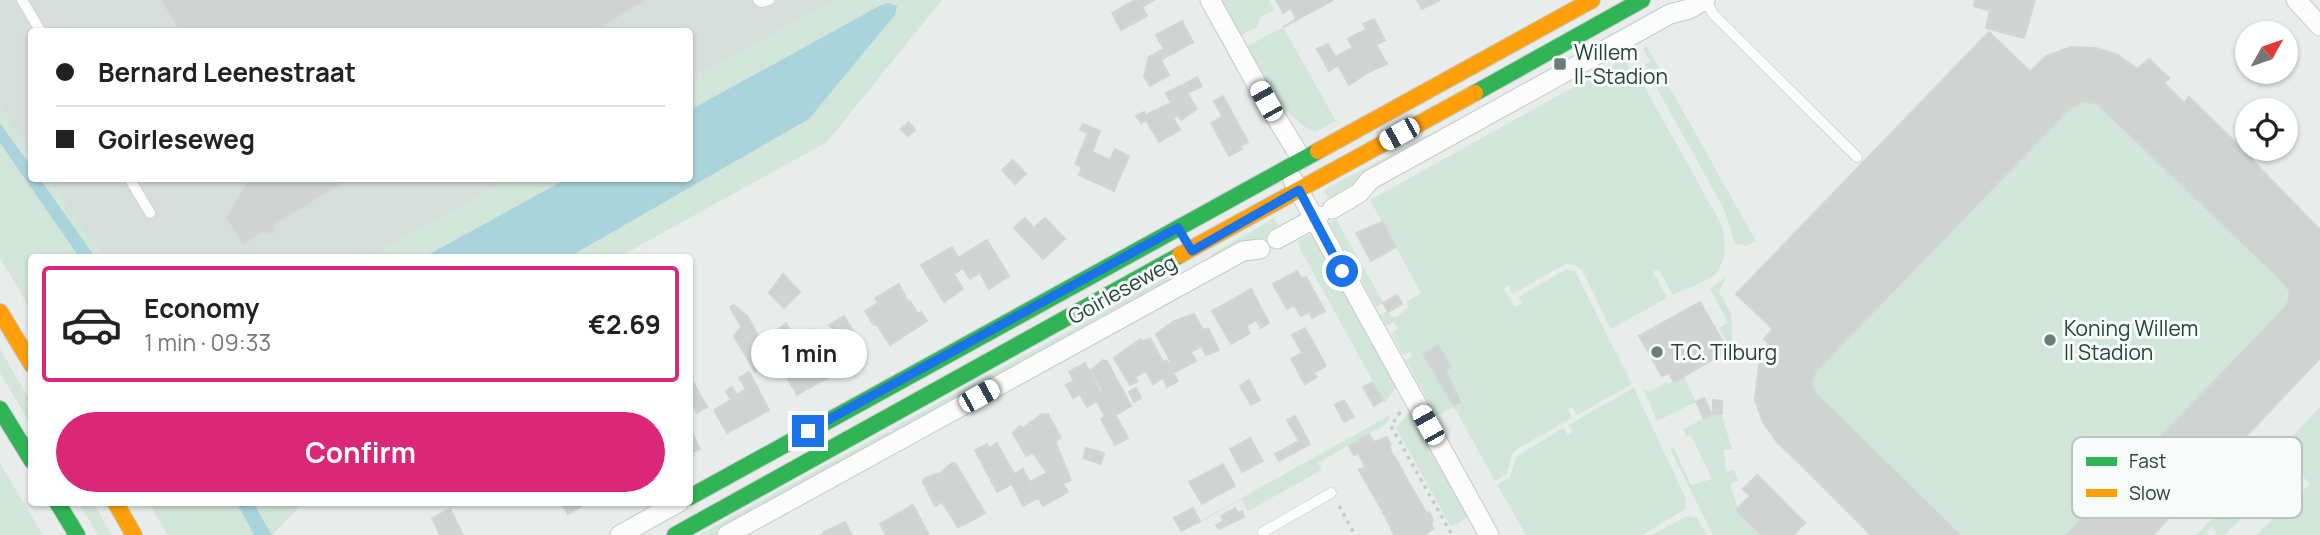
<!DOCTYPE html>
<meta charset="utf-8">
<style>
body{margin:0;font-family:Manrope,sans-serif;background:#f6f6f6;color:#222;height:100vh;display:flex;flex-direction:column;font-size:26px;white-space:nowrap}
*{box-sizing:border-box;margin:0}
p{font-size:23px;color:#767676}
.icon{flex:none;width:38px;height:38px;fill:none;stroke:currentColor;stroke-width:2;stroke-linecap:round;stroke-linejoin:round}
.map{position:relative;flex:1;overflow:hidden}
.side{position:absolute;left:28px;top:254px;width:665px;height:252px;display:flex;flex-direction:column;background:#fff;border-radius:7px;box-shadow:0 2px 5px #0004}
.side>*{flex:none}
.banner{position:absolute;left:28px;top:28px;width:665px;height:154px;border-radius:7px;box-shadow:0 2px 5px #0004;display:grid;align-content:center;height:154px;padding:0 28px;background:#fff}
.needle{width:46px;rotate:50deg}
.controls{position:absolute;left:2235px;top:21px;display:grid;gap:14px}
.controls a{display:grid;place-items:center;width:63px;height:63px;border-radius:50%;background:#fff;box-shadow:0 2px 5px #0004;font-size:35px}
.end{position:absolute;width:32px;height:32px;margin:-16px;border:9px solid #1a73e8;background:#fff;box-shadow:0 0 0 4px #fff}
.from{border-radius:50%}
.bubble{position:absolute;height:49px;border-radius:24px;background:#fff;box-shadow:0 2px 5px #0004;font-size:23px;font-weight:700;line-height:49px;text-align:center}
.car{position:absolute;width:21px;height:42px;margin:-21px -10px;border-radius:9px;box-shadow:0 0 5px 2px #0007;background:linear-gradient(#fff 24%,#345 0 40%,#fff 0 76%,#345 0 86%,#fff 0)}
.banner b{display:flex;align-items:center;gap:24px;height:66px;font-size:26px}
.banner b+b{border-top:2px solid #e0e0e0}
.banner i{width:18px;height:18px;background:#222}
ul{padding:12px 0 0;list-style:none}
li{display:flex;align-items:center;gap:21px;height:116px;margin:0 14px 10px;padding:0 14px;border:4px solid #e0e0e0;border-radius:7px}
li div{flex:1}
li b{display:block;font-size:26px}
li em{font-style:normal;font-weight:700}
li.active{border-color:#db2777}
li>.icon{width:63px;height:63px;stroke-width:1.5}
.cta{display:flex;gap:14px;margin-top:auto;padding:14px 28px}
.cta a{flex:1;height:80px;border-radius:42px;background:#db2777;color:#fff;font-size:28px;font-weight:700;line-height:80px;text-align:center}
.map>svg:first-child{display:block}
</style>
<div class="map">
<svg width="2320" height="535" viewBox="0 0 2320 535">
<rect width="100%" height="100%" fill="#e8edeb"/>
<path fill="#d6dedb" d="M0,0h846l-156,88v-56h-658l-1,140 -31,-49z
M36,179h495l-137,78h-307z"/>
<path fill="#d1e6d8" fill-rule="evenodd" d="M834,0h108l-115,142 -208,115h-50l240,-138 86,-104 2,-9h-18l-189,104v-31z
M1218,0h51l5,10 -14,7 -3,10 -19,10z
M1283,27l53,94 -21,11c-28,-10 -56,-59 -71,-84z
M1647,47l109,194 -9,5 -12,-2 -11,-35 -80,-144 6,-4 -7,-12z
M1624,59l7,12 4,-1 83,148c8,15 11,40 -2,55 -10,10 -30,15 -43,22l-15,-26 -5,3 14,26 -56,31 -29,-59 -7,-5 -9,-1 -54,30 -3,-8 -5,3 11,18 7,-4 -4,-6 49,-28 8,2 57,113 -55,31 -4,-8 -5,3 4,8 -55,31 -5,5 -5,20 -12,7 -41,-74 -18,9 -30,-56 7,-4 -3,-4 -7,3 -12,-22 7,-4 -4,-7 -8,4 -6,-11 8,-4 3,6h6l11,-10 -1,-6 14,-8 -51,-93zM1439,345l11,21 -5,4 18,32 -9,5 -31,-53z
M2084,101l15,4 183,176 8,11 -6,17 -218,226h-106l-124,-121 -20,-20 -5,-13 5,-10 256,-265z
M0,105l31,47v15l-31,-44z
M1427,135l5,1 -101,66 -7,-12z
M0,143l79,114h-47l-1,53 -31,-52z
M40,179h9l54,78h-8z
M510,179h56l-142,78h-56z
M1274,218l7,12 -23,12 -48,17 2,-5z
M1336,219l48,84 -8,4 -47,-84z
M1311,234l85,153 -11,16 -84,-152 -3,-10z
M1175,274l5,2 -285,160 -4,-7 279,-154z
M1726,277l-7,15 13,23v35l-13,-22 9,-6 -18,-33z
M0,349l31,53v23l-31,-52z
M1684,376l12,26 -39,19 -14,-33 6,4 17,-10 1,2z
M1634,388l52,111 -1,10 -43,26h-116l-29,-50 13,-8 6,-20 47,-29 5,7 4,-3 -4,-7z
M2320,407v128h-64l54,-51 -32,-33z
M1410,411l59,106 -18,10 -55,-99z
M1721,413l11,36h-8l2,22 8,-1 4,11 -8,3 8,24 24,27h-49l-43,-86 4,-1 17,37 21,-6 -21,-44 -5,1 -3,-7 30,-15z
M1392,414l-6,10 -68,39 4,7 -74,41 -7,-12 -45,26 -1,-1z
M888,431l5,7 -177,97h-17z
M0,463l43,72h-43z
M78,502h15l19,33h-14z
M148,502h88l18,33h-86z
M253,502h51l-32,33z
M2226,504l16,14 -18,17h-10l3,-3 -5,-5 -6,5 3,3h-13z
M1687,516l10,2 10,17h-55z"/>
<path fill="#a9d4db" d="M888,3l9,3 -2,9 -86,104 -240,138h-145l142,-78 124,-1v-68l189,-104z
M0,123l31,44 1,11 8,1 55,78h-16l-79,-114z
M236,502h17l19,33h-18z"/>
<path fill="#cfd4d2" stroke="#d1d6d4" stroke-width="2" d="M162,0h482l-52,32h-411z
M1135,0h19l-12,7 5,9 -26,14 -9,-17z
M1276,0h57l-50,27 13,-8 -5,-11 -8,5z
M1417,0h23l-18,9z
M1975,0h60l-11,38 -38,-10 4,-17 -16,-5z
M1374,19l11,21 -9,5 11,19 -20,9 -19,-34 18,-10 -3,-5z
M1182,21l11,21 -32,18 8,15 -19,11 -6,-10 5,-19 15,-8 -8,-14z
M1989,32l80,77 -253,262 -31,-29 -11,14 -13,-4 8,-8 -5,-5 9,-10 -37,-35z
M1328,44l7,13 18,-10 14,26 -18,12 -11,-20 -9,6 -12,-22z
M2071,47l25,1 22,7 19,14 12,-10 20,19 -5,5 20,20 5,-6 40,39 -47,49 -83,-80 -15,-4 -15,8 -39,-37 16,-16z
M1197,77l5,9 -14,7 -5,-8z
M1182,85l15,24 -16,11 -3,-5 -5,3 7,12 -21,12 -13,-22 -5,3 -5,-7 8,-4 2,3 25,-12 -5,-10z
M1223,96l25,46 -8,4 2,3 -13,7 -18,-33 11,-6 -8,-16z
M909,122l6,8 -7,6 -7,-7z
M1083,124l17,7 -8,21 18,8 5,-11 14,7 -15,35 -35,-16 3,-8 -7,-3 13,-31 -8,-3z
M2229,136l91,94v128l-167,177h-87l218,-226 4,-8 2,-9 -8,-11 -100,-96z
M1013,160l13,14 -11,10 -13,-14z
M250,178h99l-75,46 -1,8h-6l-3,-2 -21,14 -16,-27z
M1025,218l9,10 11,-10 20,21 -22,20 -29,-31z
M1382,222l14,25 -25,14 -15,-28z
M987,240l22,36 -20,13 -9,-16 -10,5 -12,-20z
M952,247l18,31 3,-1 -3,2 -7,-11 -9,6 9,15 -19,13 -23,-37z
M1297,271l4,8 5,-2 19,34 -13,7 -3,-6 -8,4 -7,-11 -7,4 -14,-25z
M783,274l17,18 -16,16 -15,-15z
M899,284l9,18 2,-1 8,13 3,-2 6,9 -37,24 -13,-20h-3l-9,-14 13,-8 -3,-5z
M1251,289l18,34 -8,5 -5,-8 -10,6 -14,-26z
M1397,295l5,9 -14,8 -5,-9z
M1232,300l18,33 -19,11 -19,-33z
M1700,302l28,49 -54,31 -5,-9 -7,3 -23,-40z
M734,305l14,12 15,27 -9,5 -24,-42z
M1194,314l9,16 5,-2 11,22 -13,5 -4,-9 -11,6 -17,-31z
M844,316l14,23 -10,6 -19,-20z
M1174,321l22,40 -23,12 -5,-9 3,-2 -15,-28z
M786,323l34,59 -23,13 -18,-32 16,-9 -17,-24z
M741,327l23,40 -9,5 -21,-36z
M1305,328l21,38 -12,7 -22,-38z
M811,329l9,10 19,33 -19,10 -21,-38 9,-6 -3,-6z
M1150,338l13,24 3,-2 12,21 -11,6 -4,-9 -10,6 -21,-39 9,-6 1,3z
M1785,342l31,29 -5,10 5,13 144,141h-89l-73,-73 31,-32 -36,-37 -38,6 6,-48 13,5z
M1132,345l14,26 -11,6 3,4 -8,4 -16,-27z
M1438,345l13,22 -6,3 16,32 -7,4 -31,-52z
M1302,353l15,24 -12,7 -14,-25z
M1103,360l4,1 24,45 -15,9 -25,-45z
M1085,363l15,29 3,-1 1,2 24,45 -13,7 -14,-26 4,-2 -8,-16 -10,6 -7,-13 -7,4 -7,-13 8,-4 -5,-9z
M749,372l20,38 -18,10 -15,-25 10,-6 -7,-11z
M1249,380l11,20 -9,5 -11,-19z
M1372,382l11,18 -9,6 -11,-19z
M694,384l13,23 -10,6 -7,-14v-11z
M732,387l19,33 -24,13 -13,-23 17,-10 -5,-9z
M1136,388l5,10 -7,4 -5,-10z
M1793,393l36,37 -31,32 -21,-20 -14,-20 -8,-22z
M1704,398l8,17 -8,4 -8,-17z
M1344,400l10,17 -10,5 -9,-17z
M1713,400l9,1v13h-9z
M1042,414h6l13,24 -6,3 16,39 -8,4 -33,-61z
M1295,416l15,28 -31,17 -4,-7 24,-13 -12,-21z
M1030,423l38,69 -25,14 -13,-24 17,-9 -14,-20 -7,3 -13,-23 7,-7 3,2z
M690,430l10,19 -8,4 2,2 -4,2z
M1369,434l5,8 13,-5 4,8 -2,1 3,7 -26,15 -8,-15 -4,2 -5,-9z
M1250,438l13,23 -10,5 -12,-23z
M997,443l17,31 9,-5 15,29 -15,8 -11,-22 -15,8 -22,-42 12,-6 2,4z
M1241,443l12,23 -11,6 -12,-23z
M1086,448l18,5 -3,11 -18,-6z
M1392,453l9,15 -33,18 -9,-16z
M952,463l4,1 29,49 -18,10 -27,-50z
M1223,464l12,22 -19,10 -12,-22z
M1401,468l8,15 -32,18 -9,-15z
M940,473l27,50 -9,4 -16,-25 -7,4 -12,-24 2,-4z
M1204,474l12,22 -14,8 -13,-22z
M1757,475l48,48 -12,12h-31l-26,-25 14,-14 -7,-7z
M1409,483l9,15 -33,18 -8,-15z
M1418,498l8,15 -33,19 -8,-16z
M561,502h27l-20,12z
M913,505l16,30h-43l-6,-11z
M1193,508l7,13 -19,10 -7,-13z
M1235,508l3,5 4,-2 2,6 -25,12 -3,-4 8,-4 -3,-5z
M450,509l13,26h-23l-8,-17z
M1429,512l4,8 -2,1 2,8 -10,6h-28l-2,-3z
M1907,513l17,17 -5,5h-33z
M845,522l7,13h-31l3,-3z"/>
<g fill="none" stroke-linecap="round" stroke-linejoin="round">
<defs>
<path id="lane" d="M22,0l19,32
M758,0l4,2 7,-2
M1706,0l7,14 144,143
M129,178l21,35
M1264,535l-1,-3 68,-39"/>
<path id="street" d="M1210,0l56,101 35,57
M2296,0l24,26
M1293,180l196,355
M1332,209l27,-16 11,-13 300,-166 19,-5 16,-9
M1277,239l42,-23
M620,535l59,-33
M727,535l516,-284 17,-2"/>
<path id="fast" d="M1475,93l167,-93
M0,409l32,52
M690,497l628,-346
M57,502l20,33
M675,535l505,-280"/>
<path id="slow" d="M1318,151l274,-151
M1180,255l295,-162
M0,312l32,53
M115,502l19,33"/>
</defs>
<use href="#lane" stroke="#c5cac8" stroke-width="11"/>
<use href="#street" stroke="#c5cac8" stroke-width="21"/>
<use href="#fast" stroke="#c3cbc8" stroke-width="18"/>
<use href="#slow" stroke="#c3cbc8" stroke-width="18"/>
<path stroke="#c3ccca" stroke-width="3.5" stroke-dasharray="3.5 5" stroke-linecap="butt" d="M1400,412l-9,14 61,109
M1339,506l16,29"/>
<use href="#lane" stroke="#fcfcfc" stroke-width="10"/>
<use href="#street" stroke="#fcfcfc" stroke-width="19"/>
<use href="#fast" stroke="#30b455" stroke-width="16"/>
<use href="#slow" stroke="#ff9f0a" stroke-width="16"/>
</g>
<g fill="none" stroke-linecap="round" stroke-linejoin="round">
<path stroke="#1a73e8" stroke-width="9" d="M808,431l360,-198 10,-5 14,23 107,-61 43,81"/>
</g>
<g fill="#697e78" stroke="#f7fbf9" stroke-width="2.5">
<rect x="1553" y="57" width="14" height="14" rx="3.5"/>
<circle cx="2050" cy="340" r="7"/>
<circle cx="1657" cy="352" r="7"/>
</g>
<g text-anchor="middle" dominant-baseline="central" stroke-width="6" stroke-linejoin="round" paint-order="stroke">
<g font-size="21" fill="#24423a" stroke="#f7fbf9" text-anchor="start">
<text x="1574" y="52">Willem<tspan x="1574" dy="24">II-Stadion</tspan></text>
<text x="2064" y="328">Koning Willem<tspan x="2064" dy="24">II Stadion</tspan></text>
<text x="1671" y="352">T.C. Tilburg</text>
</g>
<g font-size="21" fill="#24423a" stroke="#f7fbf9">
<text transform="translate(1122 289) rotate(-29)">Goirleseweg</text>
</g>
</g>
<rect x="2072" y="437" width="230" height="81" rx="10" fill="#f7fbf9" stroke="#b8c4c0" stroke-width="2"/>
<rect x="2086" y="457" width="31" height="9" fill="#30b455"/>
<rect x="2086" y="489" width="31" height="8" fill="#ff9f0a"/>
<g font-size="19" fill="#24423a">
<text x="2129" y="468">Fast</text>
<text x="2129" y="500">Slow</text>
</g>
</svg>
<div class="controls">
<a><svg class="needle" viewBox="-14 -14 28 28"><path d="M0-13l5 13h-10z" fill="#e53935"/><path d="M0 13l5-13h-10z" fill="#767676"/></svg></a>
<a><svg class="icon" aria-label="locate" viewBox="0 0 24 24"><circle cx="12" cy="12" r="6"/><path d="M12 2v4M12 18v4M2 12h4M18 12h4"/></svg></a>
</div>
<i class="end from" style="left:1342px;top:271px"></i>
<i class="end" style="left:808px;top:431px"></i>
<div class="bubble" style="left:751px;top:329px;width:116px">1 min</div>
<i class="car" style="left:1266px;top:101px;rotate:331deg"></i>
<i class="car" style="left:1399px;top:134px;rotate:241deg"></i>
<i class="car" style="left:979px;top:396px;rotate:61deg"></i>
<i class="car" style="left:1428px;top:425px;rotate:331deg"></i>
<div class="banner">
<b><i class="from"></i>Bernard Leenestraat</b>
<b><i></i>Goirleseweg</b>
</div>
<section class="side">
<ul>
<li class="active"><svg class="icon" aria-label="car" viewBox="0 0 24 24"><path d="M5 17H2v-5l4-1 3-4h7l3 4 3 1v5h-3M9 17h6M6 11h13"/><circle cx="7" cy="17" r="2"/><circle cx="17" cy="17" r="2"/></svg><div><b>Economy</b><p>1 min · 09:33</p></div><em>€2.69</em></li>
</ul>
<div class="cta"><a>Confirm</a></div>
</section>
</div>
